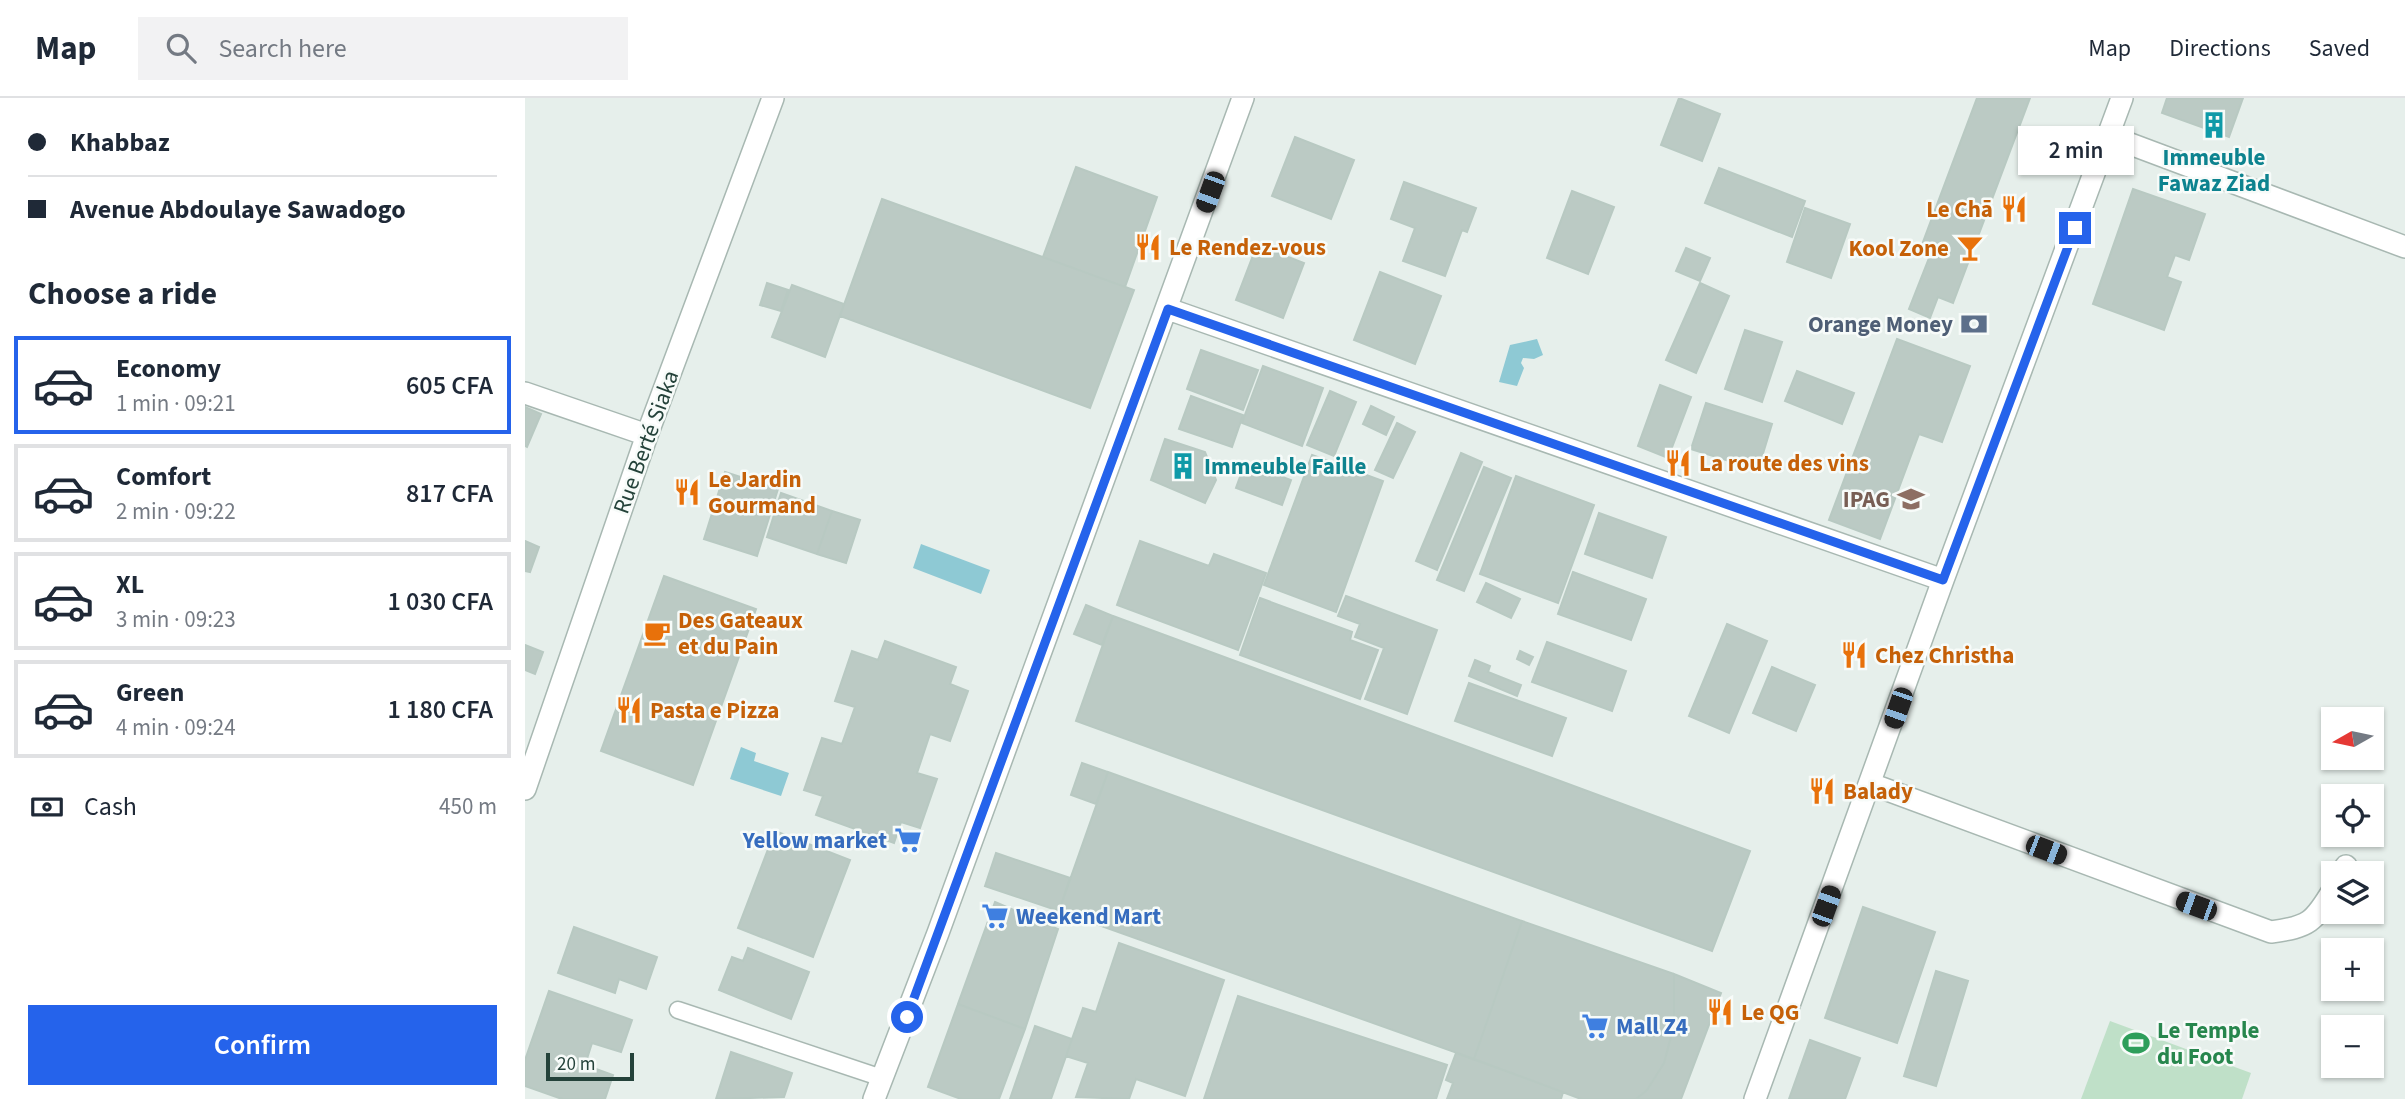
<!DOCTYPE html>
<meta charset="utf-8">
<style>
body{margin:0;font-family:"Source Sans 3",sans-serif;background:#f2f2f3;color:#1f2937;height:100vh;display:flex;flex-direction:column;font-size:26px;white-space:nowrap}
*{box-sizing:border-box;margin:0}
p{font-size:23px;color:#747a83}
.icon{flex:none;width:38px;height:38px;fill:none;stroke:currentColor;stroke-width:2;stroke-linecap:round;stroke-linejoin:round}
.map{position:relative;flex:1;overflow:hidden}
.panel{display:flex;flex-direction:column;background:#fff;width:525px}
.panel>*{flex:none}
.guide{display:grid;align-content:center;height:154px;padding:0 28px;background:#fff}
.needle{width:46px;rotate:261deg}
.controls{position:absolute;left:1796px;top:609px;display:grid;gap:14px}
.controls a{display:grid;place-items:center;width:63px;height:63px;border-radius:0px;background:#fff;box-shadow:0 2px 5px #0004;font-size:35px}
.scale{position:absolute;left:21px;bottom:18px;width:88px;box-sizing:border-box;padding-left:7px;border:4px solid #24423a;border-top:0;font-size:19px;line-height:24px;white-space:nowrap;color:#24423a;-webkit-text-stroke:5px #f7fbf9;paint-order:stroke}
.end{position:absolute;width:32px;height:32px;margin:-16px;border:9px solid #2563eb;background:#fff;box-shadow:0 0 0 4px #fff}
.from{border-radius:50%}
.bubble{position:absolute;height:49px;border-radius:0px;background:#fff;box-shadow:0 2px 5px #0004;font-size:23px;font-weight:600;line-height:49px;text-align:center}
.car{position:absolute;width:21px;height:42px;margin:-21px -10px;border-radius:9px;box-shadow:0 0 5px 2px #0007;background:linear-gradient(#222 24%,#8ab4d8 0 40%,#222 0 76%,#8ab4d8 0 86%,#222 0)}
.guide b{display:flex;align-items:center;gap:24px;height:66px;font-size:26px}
.guide b+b{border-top:2px solid #e0e1e3}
.guide i{width:18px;height:18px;background:#1f2937}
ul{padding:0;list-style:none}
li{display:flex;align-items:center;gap:21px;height:98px;margin:0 14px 10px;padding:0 14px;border:4px solid #e0e1e3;border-radius:0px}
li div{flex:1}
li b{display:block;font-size:26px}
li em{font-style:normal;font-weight:600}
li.active{border-color:#2563eb}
li>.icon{width:63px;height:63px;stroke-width:1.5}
h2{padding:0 28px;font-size:32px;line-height:84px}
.pay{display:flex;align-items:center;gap:18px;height:77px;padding:0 28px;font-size:26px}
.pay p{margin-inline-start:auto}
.button{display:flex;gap:14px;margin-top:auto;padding:14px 28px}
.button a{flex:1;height:80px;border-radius:0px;background:#2563eb;color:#fff;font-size:28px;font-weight:600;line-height:80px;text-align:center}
header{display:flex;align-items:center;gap:42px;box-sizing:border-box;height:98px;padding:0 35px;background:#fff;border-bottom:2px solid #e0e1e3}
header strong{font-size:33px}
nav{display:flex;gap:38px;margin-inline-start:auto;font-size:24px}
.search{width:490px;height:63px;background:#f2f2f3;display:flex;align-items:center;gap:18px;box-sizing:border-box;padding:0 24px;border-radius:0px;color:#747a83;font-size:26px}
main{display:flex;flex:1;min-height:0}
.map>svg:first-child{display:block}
</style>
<header>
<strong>Map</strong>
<div class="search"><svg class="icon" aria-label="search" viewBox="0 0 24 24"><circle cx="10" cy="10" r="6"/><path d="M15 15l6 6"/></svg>Search here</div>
<nav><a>Map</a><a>Directions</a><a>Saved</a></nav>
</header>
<main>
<section class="panel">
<div class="guide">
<b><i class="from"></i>Khabbaz</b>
<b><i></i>Avenue Abdoulaye Sawadogo</b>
</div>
<h2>Choose a ride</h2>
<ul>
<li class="active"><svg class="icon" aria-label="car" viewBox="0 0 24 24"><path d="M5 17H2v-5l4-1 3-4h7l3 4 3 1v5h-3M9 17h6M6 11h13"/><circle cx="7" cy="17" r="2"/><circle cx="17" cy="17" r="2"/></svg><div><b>Economy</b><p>1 min · 09:21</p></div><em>605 CFA</em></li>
<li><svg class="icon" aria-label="car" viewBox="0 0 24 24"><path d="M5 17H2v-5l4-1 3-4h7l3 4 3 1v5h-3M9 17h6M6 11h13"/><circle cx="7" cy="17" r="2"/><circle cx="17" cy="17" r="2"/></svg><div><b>Comfort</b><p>2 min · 09:22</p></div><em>817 CFA</em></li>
<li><svg class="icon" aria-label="car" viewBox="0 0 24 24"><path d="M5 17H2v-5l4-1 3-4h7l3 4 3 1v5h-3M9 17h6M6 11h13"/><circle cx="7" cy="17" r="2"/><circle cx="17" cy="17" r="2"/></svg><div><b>XL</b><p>3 min · 09:23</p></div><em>1 030 CFA</em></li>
<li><svg class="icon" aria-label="car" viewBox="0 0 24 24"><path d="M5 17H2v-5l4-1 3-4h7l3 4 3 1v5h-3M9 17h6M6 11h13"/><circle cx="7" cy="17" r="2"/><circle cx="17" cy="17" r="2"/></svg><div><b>Green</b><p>4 min · 09:24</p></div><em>1 180 CFA</em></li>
</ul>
<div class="pay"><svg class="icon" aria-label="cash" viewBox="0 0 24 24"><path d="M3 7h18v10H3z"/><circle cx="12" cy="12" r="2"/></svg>Cash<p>450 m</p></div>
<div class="button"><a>Confirm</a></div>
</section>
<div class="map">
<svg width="1880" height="1001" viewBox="0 0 1880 1001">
<rect width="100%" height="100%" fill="#e6efeb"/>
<path fill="#bfe0c8" d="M1585,923l141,52 -9,26h-161z"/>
<path fill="#8ec9d4" d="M1012,241l6,16 -9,4 -11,-1 -2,5 3,5 -7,18 -18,-4 11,-37z
M396,446l69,26 -9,24 -68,-26z
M216,649l15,6 -2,8 35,12 -8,23 -51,-17z"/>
<path fill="#bbcac4" stroke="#b8c9c2" stroke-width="2" d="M1154,0l41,16 -18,47 -41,-16z
M1452,0h53l-77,205 -15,-6 -8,21 -21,-9 20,-51 -9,-8z
M1642,0h76l-14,39 -67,-24z
M770,39l59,23 -23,59 -59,-23z
M551,69l81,30 -32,90 -82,-30z
M1194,70l86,33 -13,36 -87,-34z
M879,84l72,26 -9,24 -5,-2 -17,46 -42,-15 12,-33 -24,-9z
M1608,91l72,25 -16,46 -14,-5 -8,22 14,5 -17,48 -71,-26z
M1047,93l42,16 -26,67 -41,-16z
M357,101l252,91 -44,118 -250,-92z
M1280,110l45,16 -19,54 -44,-16z
M732,147l47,18 -21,55 -47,-18z
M1161,150l24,10 -10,23 -24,-10z
M855,174l61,24 -26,68 -61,-24z
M242,185l21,7 -7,21 -21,-6z
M1175,185l29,13 -33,77 -30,-13z
M267,187l52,19 -19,53 -53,-20z
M1220,232l37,12 -20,60 -37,-13z
M1372,241l73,27 -28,76 -23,-8 -39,105 -51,-19z
M676,252l57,20 -15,40 -56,-21z
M738,268l60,22 -21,58 -60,-23z
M1272,273l57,22 -12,31 -57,-23z
M1135,287l31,12 -23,61 -30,-12z
M805,293l26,11 -22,54 -27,-11z
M666,298l52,19 -11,32 -53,-18z
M1181,305l66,21 -14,46 -67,-21z
M846,308l23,11 -8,18 -23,-11z
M0,309l16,7 -14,33 -2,-1z
M872,325l18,9 -22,46 -18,-8z
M640,341l40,13 11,28 -11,23 -54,-23z
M936,355l21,9 -45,108 -21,-9z
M787,357l71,26 -47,131 -72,-27z
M720,365l46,17 -9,25 -46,-17z
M959,369l27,11 -47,113 -27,-11z
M200,374l53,17 -21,67 -53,-17z
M991,378l78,29 -36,98 -78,-29z
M256,395l51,18 -15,43 -50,-17z
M307,413l28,9 -14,43 -29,-9z
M1074,415l67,24 -14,41 -67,-24z
M0,443l14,6 -9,25 -5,-1z
M615,443l69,25 5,-12 52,19 -28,77 -121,-45z
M1048,474l73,27 -15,41 -73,-26z
M139,478l92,33 -63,176 -92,-34z
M961,485l34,16 -9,19 -34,-16z
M821,498l91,34 -30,84 -42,-15 19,-51 -29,-11 5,-13 -22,-8z
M735,500l92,34 -2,8 28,10 -18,49 -120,-44z
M561,507l27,11 -11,29 -28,-11z
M588,518l637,235 -38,100 -636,-230z
M1202,526l40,17 -38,92 -40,-17z
M360,543l71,26 -6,17 18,7 -18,50 -20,-7 -13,39 20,6 -17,49 -19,-6 -7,21 -78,-28 7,-19 -19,-6 18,-52 20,6 13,-37 -20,-6 17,-50 26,9z
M1022,544l79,29 -14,40 -80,-29z
M0,547l18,7 -8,22 -10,-4z
M995,553l13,6 -4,8 -12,-6z
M950,562l15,6 -2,6 33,13 -4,11 -48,-20z
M1247,569l43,18 -19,46 -43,-18z
M944,585l97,35 -14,38 -97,-35z
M557,665l26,9 -12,32 -25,-9z
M583,674l414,149 -48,138 -415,-148z
M250,733l75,29 -37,97 -75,-29z
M471,755l74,25 -11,33 -74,-25z
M470,804l63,27 -33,100 -67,-25z
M1338,809l72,25 -38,111 -72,-25z
M997,823l152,53v51l-10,38 -17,27 -11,9h-55l-107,-40z
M49,829l83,30 -11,32 -27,-10 -4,14 -57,-20z
M594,845l105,37 -39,116 -49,-17 -7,20 -53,-2 12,-34 -22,-7 17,-48 13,4z
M223,850l61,24 -18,47 -72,-29 13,-33 11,4z
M1411,873l32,10 -32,105 -32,-10z
M1149,876l47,19 -40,106h-45l11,-9 17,-27 10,-38z
M24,893l83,29 -11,32 -29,-9 -7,22 28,10 -8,24h-43l-37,-13v-26z
M713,898l209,69 -11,34h-232z
M433,906l67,25 -26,70h-38l-33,-12z
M510,928l37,13 -21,60h-41z
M1285,942l50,18 -15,41h-56z
M206,954l61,21 -8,24 -68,2z
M931,955l107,39 -2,7h-114l6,-16 -7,-3z"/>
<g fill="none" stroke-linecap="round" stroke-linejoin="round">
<defs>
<path id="service" d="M153,912l204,68"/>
<path id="minor" d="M1584,38l296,111
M643,211l775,271
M0,295l122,42
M1346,686l400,148c38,-5 43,-10 62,-42
M0,691l122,-354 126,-337
M1817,775l4,-7
M349,1001l64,-166 305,-835
M1230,1001l188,-519 179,-482"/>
</defs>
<use href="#service" stroke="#a8b8b2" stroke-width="19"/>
<use href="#minor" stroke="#a8b8b2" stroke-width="24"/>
<use href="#service" stroke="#fff" stroke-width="16"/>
<use href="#minor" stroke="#fff" stroke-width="21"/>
</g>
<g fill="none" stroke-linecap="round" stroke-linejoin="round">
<path stroke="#2563eb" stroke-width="9" d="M382,919l261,-708 775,271 132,-352"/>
</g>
<defs>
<symbol id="building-bare" viewBox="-9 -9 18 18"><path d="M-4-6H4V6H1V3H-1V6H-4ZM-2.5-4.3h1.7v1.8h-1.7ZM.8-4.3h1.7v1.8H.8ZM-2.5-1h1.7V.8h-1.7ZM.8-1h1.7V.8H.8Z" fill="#0f9aa8" stroke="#f7fbf9" stroke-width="2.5" paint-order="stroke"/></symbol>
<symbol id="restaurant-bare" viewBox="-9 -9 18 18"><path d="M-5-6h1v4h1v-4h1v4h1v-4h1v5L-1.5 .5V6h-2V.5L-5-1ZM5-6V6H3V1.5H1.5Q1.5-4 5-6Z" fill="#e8710a" stroke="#f7fbf9" stroke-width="2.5" paint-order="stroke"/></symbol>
<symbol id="bar-bare" viewBox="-9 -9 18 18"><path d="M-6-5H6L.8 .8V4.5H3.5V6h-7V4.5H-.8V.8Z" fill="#e8710a" stroke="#f7fbf9" stroke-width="2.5" paint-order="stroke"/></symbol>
<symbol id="bank-bare" viewBox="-9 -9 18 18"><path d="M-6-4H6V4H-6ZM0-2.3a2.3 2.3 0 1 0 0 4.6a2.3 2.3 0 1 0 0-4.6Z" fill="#5c6f8a" stroke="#f7fbf9" stroke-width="2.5" paint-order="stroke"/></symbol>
<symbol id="university-bare" viewBox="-9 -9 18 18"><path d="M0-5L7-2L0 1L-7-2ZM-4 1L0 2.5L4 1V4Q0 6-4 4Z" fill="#8d6e63" stroke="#f7fbf9" stroke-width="2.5" paint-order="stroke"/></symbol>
<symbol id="cafe-bare" viewBox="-9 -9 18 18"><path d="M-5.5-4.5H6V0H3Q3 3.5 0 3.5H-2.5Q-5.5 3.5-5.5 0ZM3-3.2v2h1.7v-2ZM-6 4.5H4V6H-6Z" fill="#e8710a" stroke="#f7fbf9" stroke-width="2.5" paint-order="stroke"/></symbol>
<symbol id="supermarket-bare" viewBox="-9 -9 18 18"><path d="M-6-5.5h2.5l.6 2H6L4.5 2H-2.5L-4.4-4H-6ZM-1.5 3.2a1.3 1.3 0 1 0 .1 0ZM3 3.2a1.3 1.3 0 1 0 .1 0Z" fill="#3f7fe0" stroke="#f7fbf9" stroke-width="2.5" paint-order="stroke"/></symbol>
<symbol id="stadium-bare" viewBox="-9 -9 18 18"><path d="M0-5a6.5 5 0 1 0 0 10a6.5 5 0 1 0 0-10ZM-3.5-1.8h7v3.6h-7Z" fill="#2e9e5b" stroke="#f7fbf9" stroke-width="2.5" paint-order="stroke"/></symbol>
</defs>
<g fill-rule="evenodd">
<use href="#building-bare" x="1670" y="8" width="38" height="38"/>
<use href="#restaurant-bare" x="1470" y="92" width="38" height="38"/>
<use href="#restaurant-bare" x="604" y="130" width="38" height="38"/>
<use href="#bar-bare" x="1426" y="131" width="38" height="38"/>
<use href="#bank-bare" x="1430" y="207" width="38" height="38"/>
<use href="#restaurant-bare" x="1134" y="346" width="38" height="38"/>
<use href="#building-bare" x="639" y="349" width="38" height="38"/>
<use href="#restaurant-bare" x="143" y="375" width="38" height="38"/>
<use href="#university-bare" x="1367" y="382" width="38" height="38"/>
<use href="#cafe-bare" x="113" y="516" width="38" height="38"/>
<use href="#restaurant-bare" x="1310" y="538" width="38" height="38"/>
<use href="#restaurant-bare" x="85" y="593" width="38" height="38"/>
<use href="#restaurant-bare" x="1278" y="674" width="38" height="38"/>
<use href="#supermarket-bare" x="364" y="723" width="38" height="38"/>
<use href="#supermarket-bare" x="451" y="799" width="38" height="38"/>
<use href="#restaurant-bare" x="1176" y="895" width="38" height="38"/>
<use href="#supermarket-bare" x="1051" y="909" width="38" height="38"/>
<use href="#stadium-bare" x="1592" y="926" width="38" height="38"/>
</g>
<g text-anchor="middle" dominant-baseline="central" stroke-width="5" stroke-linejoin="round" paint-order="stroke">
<g font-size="23" font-weight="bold" fill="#0d838f" stroke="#f7fbf9">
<text x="1689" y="59">Immeuble<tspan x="1689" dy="26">Fawaz Ziad</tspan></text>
<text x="679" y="368" text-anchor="start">Immeuble Faille</text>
</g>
<g font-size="23" font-weight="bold" fill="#c56008" stroke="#f7fbf9" text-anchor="start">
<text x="1468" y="111" text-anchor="end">Le Chā</text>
<text x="644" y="149">Le Rendez-vous</text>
<text x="1424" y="150" text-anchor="end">Kool Zone</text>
<text x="1174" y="365">La route des vins</text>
<text x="183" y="381">Le Jardin<tspan x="183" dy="26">Gourmand</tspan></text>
<text x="153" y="522">Des Gateaux<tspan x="153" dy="26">et du Pain</tspan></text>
<text x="1350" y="557">Chez Christha</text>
<text x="125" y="612">Pasta e Pizza</text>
<text x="1318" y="693">Balady</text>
<text x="1216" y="914">Le QG</text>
</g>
<g font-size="23" font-weight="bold" fill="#4e5e75" stroke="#f7fbf9" text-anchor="end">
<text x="1428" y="226">Orange Money</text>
</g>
<g font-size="23" fill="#24423a" stroke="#f7fbf9">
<text transform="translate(121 344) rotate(-70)">Rue Berté Siaka</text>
</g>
<g font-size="23" font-weight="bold" fill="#785e54" stroke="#f7fbf9" text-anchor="end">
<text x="1365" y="401">IPAG</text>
</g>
<g font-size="23" font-weight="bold" fill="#366cbe" stroke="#f7fbf9" text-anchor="start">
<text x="362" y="742" text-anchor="end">Yellow market</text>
<text x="491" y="818">Weekend Mart</text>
<text x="1091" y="928">Mall Z4</text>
</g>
<g font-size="23" font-weight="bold" fill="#27864d" stroke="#f7fbf9" text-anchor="start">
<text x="1632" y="932">Le Temple<tspan x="1632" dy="26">du Foot</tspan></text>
</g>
</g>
</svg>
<div class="controls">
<a><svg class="needle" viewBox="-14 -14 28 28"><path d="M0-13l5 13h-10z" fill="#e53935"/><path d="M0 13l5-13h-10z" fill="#747a83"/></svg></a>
<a><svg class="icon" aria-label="locate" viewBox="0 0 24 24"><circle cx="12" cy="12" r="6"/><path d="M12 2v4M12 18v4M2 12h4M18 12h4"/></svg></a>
<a><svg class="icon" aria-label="layers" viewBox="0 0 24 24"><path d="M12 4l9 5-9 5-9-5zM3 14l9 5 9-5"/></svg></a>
<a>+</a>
<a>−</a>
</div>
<div class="scale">20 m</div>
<i class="end from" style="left:382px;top:919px"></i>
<i class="end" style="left:1550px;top:130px"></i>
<div class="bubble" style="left:1493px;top:28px;width:116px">2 min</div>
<i class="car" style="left:685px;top:94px;rotate:200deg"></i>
<i class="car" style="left:1373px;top:610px;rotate:199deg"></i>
<i class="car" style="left:1521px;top:752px;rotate:111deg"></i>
<i class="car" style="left:1301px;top:808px;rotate:20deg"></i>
<i class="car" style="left:1671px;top:808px;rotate:290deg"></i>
</div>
</main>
